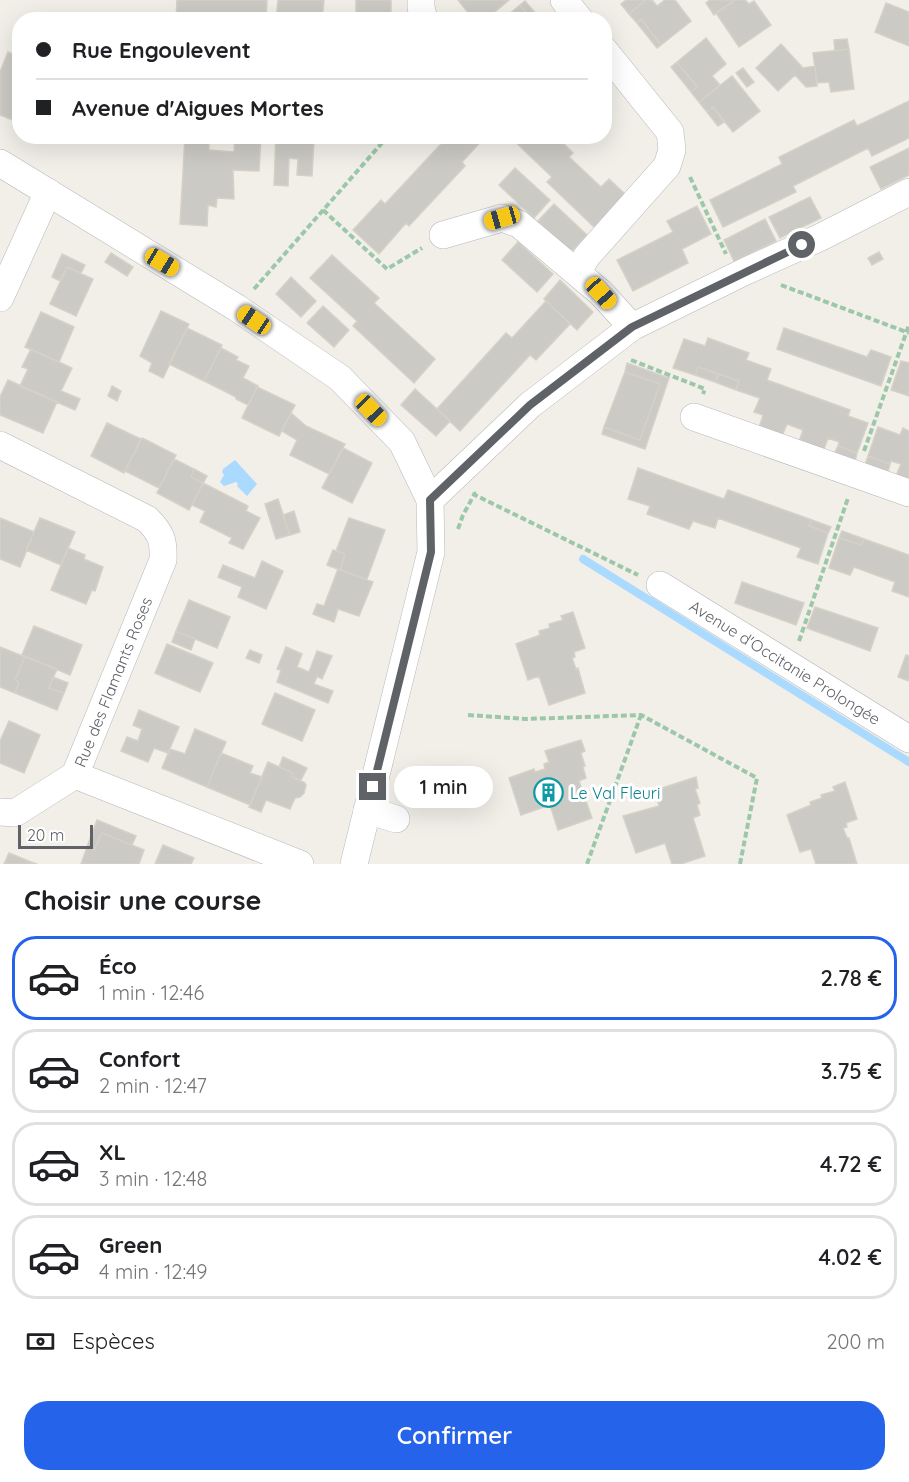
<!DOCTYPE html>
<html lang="fr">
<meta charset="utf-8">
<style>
body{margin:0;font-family:Quicksand,sans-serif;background:#f2f2f2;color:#202124;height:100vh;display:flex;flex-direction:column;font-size:22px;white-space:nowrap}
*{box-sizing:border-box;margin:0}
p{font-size:20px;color:#757577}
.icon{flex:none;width:33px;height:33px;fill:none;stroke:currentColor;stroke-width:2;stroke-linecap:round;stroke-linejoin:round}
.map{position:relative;height:864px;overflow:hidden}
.drawer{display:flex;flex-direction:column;background:#fff;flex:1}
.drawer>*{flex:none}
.guide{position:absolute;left:12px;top:12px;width:600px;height:132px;border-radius:24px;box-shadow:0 6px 24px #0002;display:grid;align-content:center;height:132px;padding:0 24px;background:#fff}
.scale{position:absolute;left:18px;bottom:15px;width:75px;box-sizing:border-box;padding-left:6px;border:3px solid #5f6368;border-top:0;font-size:16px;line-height:21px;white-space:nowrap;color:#5f6368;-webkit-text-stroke:4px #fff;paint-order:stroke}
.end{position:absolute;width:27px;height:27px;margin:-14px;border:8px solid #5f6368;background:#fff;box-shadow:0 0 0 3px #fff}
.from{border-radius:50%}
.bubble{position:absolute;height:42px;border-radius:21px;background:#fff;box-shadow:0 6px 24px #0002;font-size:20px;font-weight:600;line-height:42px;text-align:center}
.car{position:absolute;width:18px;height:36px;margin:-18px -9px;border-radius:8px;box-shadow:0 0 4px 2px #0007;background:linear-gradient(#f5c518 24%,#345 0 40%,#f5c518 0 76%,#345 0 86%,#f5c518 0)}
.guide b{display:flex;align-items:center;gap:21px;height:57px;font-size:22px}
.guide b+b{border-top:2px solid #e0e0e0}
.guide i{width:15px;height:15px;background:#202124}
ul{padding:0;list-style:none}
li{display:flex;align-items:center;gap:18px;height:84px;margin:0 12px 9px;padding:0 12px;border:3px solid #e0e0e0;border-radius:24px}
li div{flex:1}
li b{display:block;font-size:22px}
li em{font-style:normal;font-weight:600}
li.on{border-color:#2563eb}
li>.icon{width:54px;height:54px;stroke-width:1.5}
h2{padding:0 24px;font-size:27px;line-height:72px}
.pay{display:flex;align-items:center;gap:15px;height:66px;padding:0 24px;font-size:22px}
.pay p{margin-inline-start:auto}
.primary-button{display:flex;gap:12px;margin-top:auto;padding:12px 24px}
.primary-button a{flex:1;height:69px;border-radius:24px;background:#2563eb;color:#fff;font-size:24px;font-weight:600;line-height:69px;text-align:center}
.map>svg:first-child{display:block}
</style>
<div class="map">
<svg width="909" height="864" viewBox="0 0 909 864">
<rect width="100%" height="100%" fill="#f1efe8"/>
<path fill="#aadaff" d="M235,460l22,24 -10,12 -10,-10 1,-2 -2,-2 -12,4 -4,-4 4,-7 -2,-3 1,-3z"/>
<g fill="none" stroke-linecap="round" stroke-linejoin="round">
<path stroke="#aadaff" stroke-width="8" d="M583,559l326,203"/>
</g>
<path fill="#cccac5" stroke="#d6d1c6" stroke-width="1.5" d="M177,0h90l-1,18 -18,-1v3h-72z
M278,0h46l-2,20h-46z
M356,0h35v15l-35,-1z
M458,0h51l-24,20h-6l-6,-7 -3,2z
M626,0h20l-17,14 -8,-10z
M646,0h6l5,6 8,-6h10l16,21 -30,24 -20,-26 -4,4 -8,-9z
M710,0h25l-21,15 -8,-12z
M735,0h10l4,4 5,-3 17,24 -32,22 -23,-34z
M525,1l12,14 3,5h-8l-12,-15z
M886,3l23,9v34l-34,-14z
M520,5l12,15h-30z
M352,14l39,1v5h-39z
M641,19l20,26 -4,3 -20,-25z
M706,38l20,26 -14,12 8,9 -21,17 -8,-10 6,-5 -20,-25z
M847,39l2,10 -14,2 -1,-11z
M781,44l22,24 12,-2 2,20 -11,1 -11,-12 -17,16 -22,-23z
M849,49l5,40 -23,3 -2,-10 -12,1 -4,-30z
M8,52l12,5v66l-20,-8v-43z
M677,62l20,25 -6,5 -20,-25z
M743,68l11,14 -7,5 -11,-14z
M732,76l28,35 -27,21 -20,-25 -6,5 -8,-10z
M909,101v37l-37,18 -4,-8 -75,38 3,6 -73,35 -13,-27 72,-36 -3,-7 75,-37 3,6z
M713,107l11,15 -6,4 -11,-14z
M235,136h26l-2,35 -26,-1 1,29 -17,-1 -1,9 -8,-2 -1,21 -27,-2 5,-87 24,1v12l25,2z
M276,136h26l12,3 -2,37 -15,-1 1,-16 -9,-1 -1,28 -14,-1z
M439,136h47l-24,26 3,4 -56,60 -3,-3 -27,31 -26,-24 28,-30 4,4 56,-60 -4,-5z
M509,136h47l17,17 -4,4 32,30 8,-8 16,15 -31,33 -47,-45 5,-5z
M909,148v27l-28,14 -11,-22z
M515,168l35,32 -16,18 -35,-33z
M810,197l11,21 -41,20 -11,-21z
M554,204l33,31 -16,17 -33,-31z
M697,206l14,28 -29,15 6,14 -55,28 -16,-31 56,-28 -6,-11z
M765,219l11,22 -42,20 -10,-21z
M518,242l35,32 -16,18 -35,-32z
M879,252l4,7 -11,6 -4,-7z
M111,253l22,14 -6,9 -22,-14z
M62,254l23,11 -4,8 -14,-6 -7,14 -8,-4z
M332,255l47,43 -5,5 61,56 -21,24 -61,-57 4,-5 -47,-43z
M67,267l26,12 -17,37 -26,-12z
M291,277l25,24 -15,16 -25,-23z
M560,280l33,32 -16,18 -33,-31z
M546,301l24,23 -34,36 -6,-5 -70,76 -23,-22 69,-76 6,5z
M323,306l26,24 -15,17 -27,-24z
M161,311l28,13 -26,54 -14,-7 3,-8 -12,-7z
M41,312l33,15 -15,35 -34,-15z
M187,328l35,17 -18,36 -35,-17z
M784,328l83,29 4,-7 20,7 -10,29 -104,-37z
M708,338l41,15 -3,7 25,9 -4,11 83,30 -2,6 20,7 -11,30 -19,-7 1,-4 -11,-4 -5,14 -24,-10 4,-12 -16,-6 -5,12 -23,-8 4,-13 -9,-3 6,-14 -24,-8 3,-9 -41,-14 -3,8 -22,-7 11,-29 21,7z
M221,348l17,9 -2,3 13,6 -6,12 15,8 -10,19 -12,-6v-2l-32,-16z
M31,349l41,19 -11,23 19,8 -5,11 -55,-24 8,-17 -6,-2z
M901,361l8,2v33l-18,-6z
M627,363l42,15 -24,71 -43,-15 2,-7 36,13 20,-56 -35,-12z
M698,367l21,7 -4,8 -20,-7z
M625,372l35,12 -20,56 -36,-13z
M719,374l20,7 -3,9 -21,-8z
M8,380l49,22 -14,31 -43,-18v-18z
M112,386l9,5 -4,10 -9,-5z
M257,387l38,18 -16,31 -37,-18z
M415,389l35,32 -14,15 -35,-31z
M291,413l15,13 39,18 -16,30 -39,-19 7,-15 -15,-9z
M107,423l34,16 -17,34 -33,-17z
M878,427l22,8 3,-7 6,3v49l-13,-4 5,-12 -10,-3 -1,3 -22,-8z
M142,438l34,17 -17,33 -34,-17z
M838,446l19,7 -2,8 -21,-7z
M343,448l29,15 -20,40 -30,-15z
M868,456l22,8 -2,8 -23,-7z
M174,459l20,10 -3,8 12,6 -14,27 -32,-17z
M638,468l86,31 4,-9 84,30 -3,6 19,7 -10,31 -21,-7 4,-9 -83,-30 -3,10 -22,-7 -4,8 -42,-15 3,-8 -22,-7z
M194,469l13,7 -4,7 -12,-6z
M203,483l45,23 -2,5 14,7 -17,31 -14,-6 3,-5 -32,-16 5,-11 -13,-6z
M278,499l12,36 -14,4 -11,-35z
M294,511l6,21 -10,3 -7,-20z
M0,518l34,14 -14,35 -20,-8z
M40,518l35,14 -14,33 -35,-15z
M349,518l36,12 -18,49 -27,-9 5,-16 -9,-3z
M812,520l19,7 -3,6 -19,-7z
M842,531l22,8 -3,6 -22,-7z
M839,538l22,7 3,-6 45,16v42l-17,-6 3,-9 -41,-15 -4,8 -21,-7z
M68,548l17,7 -1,4 19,8 -8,24 -3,-1 -6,14 -35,-14z
M333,550l12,4 -5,16 -13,-5z
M262,561l21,10 -17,38 -28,-12 4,-10 -24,-10 5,-12 32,13z
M338,569l35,13 -14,34 -21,-7 -4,13 -21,-8 4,-10 7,2z
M742,582l62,21 -8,22 -61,-22z
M189,600l41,17 -13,31 -41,-17z
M815,607l63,21 -8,23 -63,-23z
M573,612l12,36 -11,4 1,5 -3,1 4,11 2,-1 7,25 -36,12 -10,-29 -11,4 -12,-36 24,-9 -1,-4 11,-3 -1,-4 14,-4 -2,-4z
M34,626l48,19 -12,30 -48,-20z
M176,631l19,8 -4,11 -19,-8z
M167,644l46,19 -13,29 -45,-19z
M0,647l25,10 -10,23 4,2 -4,11 -15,-6z
M286,647l16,7 -5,13 12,5 8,-21 15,5 -10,23 -5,-3 -3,8 19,7 -5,12 -51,-21 4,-12 -4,-1z
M250,650l12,5 -3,8 -13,-5z
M906,655l3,1v25l-11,-4z
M25,657l32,12 -8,19 15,5 -7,17 -42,-17 4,-11 -4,-2z
M53,677l15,6 -4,10 -15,-5z
M275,693l40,17 -13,31 -40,-17z
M139,710l40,17 -11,26 -14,-5 -6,14 -27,-11 6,-14 11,4 4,-12 -9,-4z
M9,721l31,14 -16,38 -24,-10v-22z
M195,729l31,13 -19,45 -45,-19 8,-19 15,5z
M581,740l4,11 -4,2 4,13 -2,1 3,11 -7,3 13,37 -34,12 -8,-25 -29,10 -12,-37 25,-9 1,3 10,-3 -1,-5 5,-2 -4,-11z
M221,753l32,13 -3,7 12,4 -12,28 -43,-18z
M283,757l24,11 -6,12 -9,-3 1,-4 -14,-6z
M268,762l25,11 -1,4 12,5 2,3 -2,8 -4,4 -5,1 -5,11 -24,-9 -5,12 -12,-5z
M696,777l2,11 -3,1 5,14 -3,2 3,10 -7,3 12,38 -24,8h-9l-7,-21 -29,10 -13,-37 36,-10 -1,-4 4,-2 -3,-11z
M845,782l12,37 -11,4 1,4 -4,1 4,10h2l8,26h-41l-5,-15 -11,3 -13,-37 24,-10 -1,-3 12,-4 -1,-3 14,-4 -2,-4z
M97,820l39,16 -4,9 -30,-12 -8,17 -7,-3z
M102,833l42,17 -5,14h-58l6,-17 7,3z
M163,845l31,13 -3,6h-36z
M9,853l22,9 6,2h-33z"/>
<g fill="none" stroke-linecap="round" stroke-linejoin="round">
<defs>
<g id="minor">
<path d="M421,0v7l3,13"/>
<path d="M564,0l16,20"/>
<path d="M0,163l237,145 103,70 62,64 28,58 1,52 -77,312"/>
<path d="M443,235l59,-17 17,6 82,69 31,34"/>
<path d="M577,272l10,-16 80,-90 5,-16 -2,-18 -66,-82"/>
<path d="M0,298l48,-106"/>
<path d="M694,417l215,76"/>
<path d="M0,445l147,74c14,14 17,21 16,41l-88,215 225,89"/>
<path d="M430,500l100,-95 102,-78 114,-56 75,-34 88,-45"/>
<path id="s1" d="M660,585l249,154"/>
<path d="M367,810l29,9"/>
<path d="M0,812l15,1 60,-38"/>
</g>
</defs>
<use href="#minor" stroke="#b5b8bc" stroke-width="28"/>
<path stroke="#9cc7a9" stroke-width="4" stroke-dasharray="6 3" stroke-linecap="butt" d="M690,177l36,77
M323,210l64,59 35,-21
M781,285l128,48
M254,289l134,-153
M631,360l74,29 -2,5
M864,451l45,-126
M474,492l1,3 163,80
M458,529l5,-14 11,-20
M799,641l49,-143
M468,715l58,4 115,-4 116,63 -17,86
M587,864l54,-149"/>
<use href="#minor" stroke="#fff" stroke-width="27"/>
</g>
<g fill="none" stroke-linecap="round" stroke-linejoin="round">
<path stroke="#5f6368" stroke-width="8" d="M373,787l58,-235 -1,-52 100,-95 102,-78 170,-82"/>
</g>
<defs>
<symbol id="building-ring" viewBox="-11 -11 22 22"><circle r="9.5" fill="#fff" stroke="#0f9aa8" stroke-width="1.5"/><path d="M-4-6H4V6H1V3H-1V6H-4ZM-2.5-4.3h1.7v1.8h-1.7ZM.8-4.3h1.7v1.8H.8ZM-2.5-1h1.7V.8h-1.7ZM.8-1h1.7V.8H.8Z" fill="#0f9aa8"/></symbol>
</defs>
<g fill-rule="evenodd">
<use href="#building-ring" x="532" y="776" width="33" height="33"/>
</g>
<g text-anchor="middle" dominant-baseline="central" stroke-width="6" stroke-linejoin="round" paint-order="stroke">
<g font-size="16" fill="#5f6368" stroke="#fff">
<text stroke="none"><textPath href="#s1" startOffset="147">Avenue d'Occitanie Prolongée</textPath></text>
<text transform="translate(113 682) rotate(-68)">Rue des Flamants Roses</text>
</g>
<g font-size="16" fill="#0d838f" stroke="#fff" text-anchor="start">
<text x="570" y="793">Le Val Fleuri</text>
</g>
</g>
</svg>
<div class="scale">20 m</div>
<i class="end from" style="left:802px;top:245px"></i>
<i class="end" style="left:373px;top:787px"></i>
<div class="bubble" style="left:394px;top:766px;width:99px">1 min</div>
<i class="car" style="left:502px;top:218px;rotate:254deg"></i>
<i class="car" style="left:162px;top:262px;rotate:121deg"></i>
<i class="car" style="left:601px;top:293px;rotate:138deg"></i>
<i class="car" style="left:254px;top:320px;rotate:304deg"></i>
<i class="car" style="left:371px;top:410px;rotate:136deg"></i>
<div class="guide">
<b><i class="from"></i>Rue Engoulevent</b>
<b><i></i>Avenue d'Aigues Mortes</b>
</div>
</div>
<section class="drawer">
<h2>Choisir une course</h2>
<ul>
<li class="on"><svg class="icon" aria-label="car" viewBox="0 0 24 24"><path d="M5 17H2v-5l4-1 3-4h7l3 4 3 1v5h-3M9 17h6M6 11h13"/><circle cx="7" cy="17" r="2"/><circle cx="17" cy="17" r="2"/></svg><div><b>Éco</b><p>1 min · 12:46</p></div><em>2.78 €</em></li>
<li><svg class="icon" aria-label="car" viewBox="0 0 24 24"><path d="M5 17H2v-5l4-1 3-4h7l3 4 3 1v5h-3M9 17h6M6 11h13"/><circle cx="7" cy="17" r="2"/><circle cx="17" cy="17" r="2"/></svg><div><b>Confort</b><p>2 min · 12:47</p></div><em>3.75 €</em></li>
<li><svg class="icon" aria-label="car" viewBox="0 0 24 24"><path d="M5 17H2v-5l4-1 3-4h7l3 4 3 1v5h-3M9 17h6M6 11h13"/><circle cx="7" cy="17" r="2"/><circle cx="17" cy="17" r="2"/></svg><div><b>XL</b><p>3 min · 12:48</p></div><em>4.72 €</em></li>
<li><svg class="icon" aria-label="car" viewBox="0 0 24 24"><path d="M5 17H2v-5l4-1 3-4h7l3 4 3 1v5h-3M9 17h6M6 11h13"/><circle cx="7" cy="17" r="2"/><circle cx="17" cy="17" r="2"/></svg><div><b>Green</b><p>4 min · 12:49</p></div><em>4.02 €</em></li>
</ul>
<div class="pay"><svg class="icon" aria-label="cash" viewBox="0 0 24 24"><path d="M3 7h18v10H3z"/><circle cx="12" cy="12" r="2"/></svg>Espèces<p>200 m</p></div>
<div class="primary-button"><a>Confirmer</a></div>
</section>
